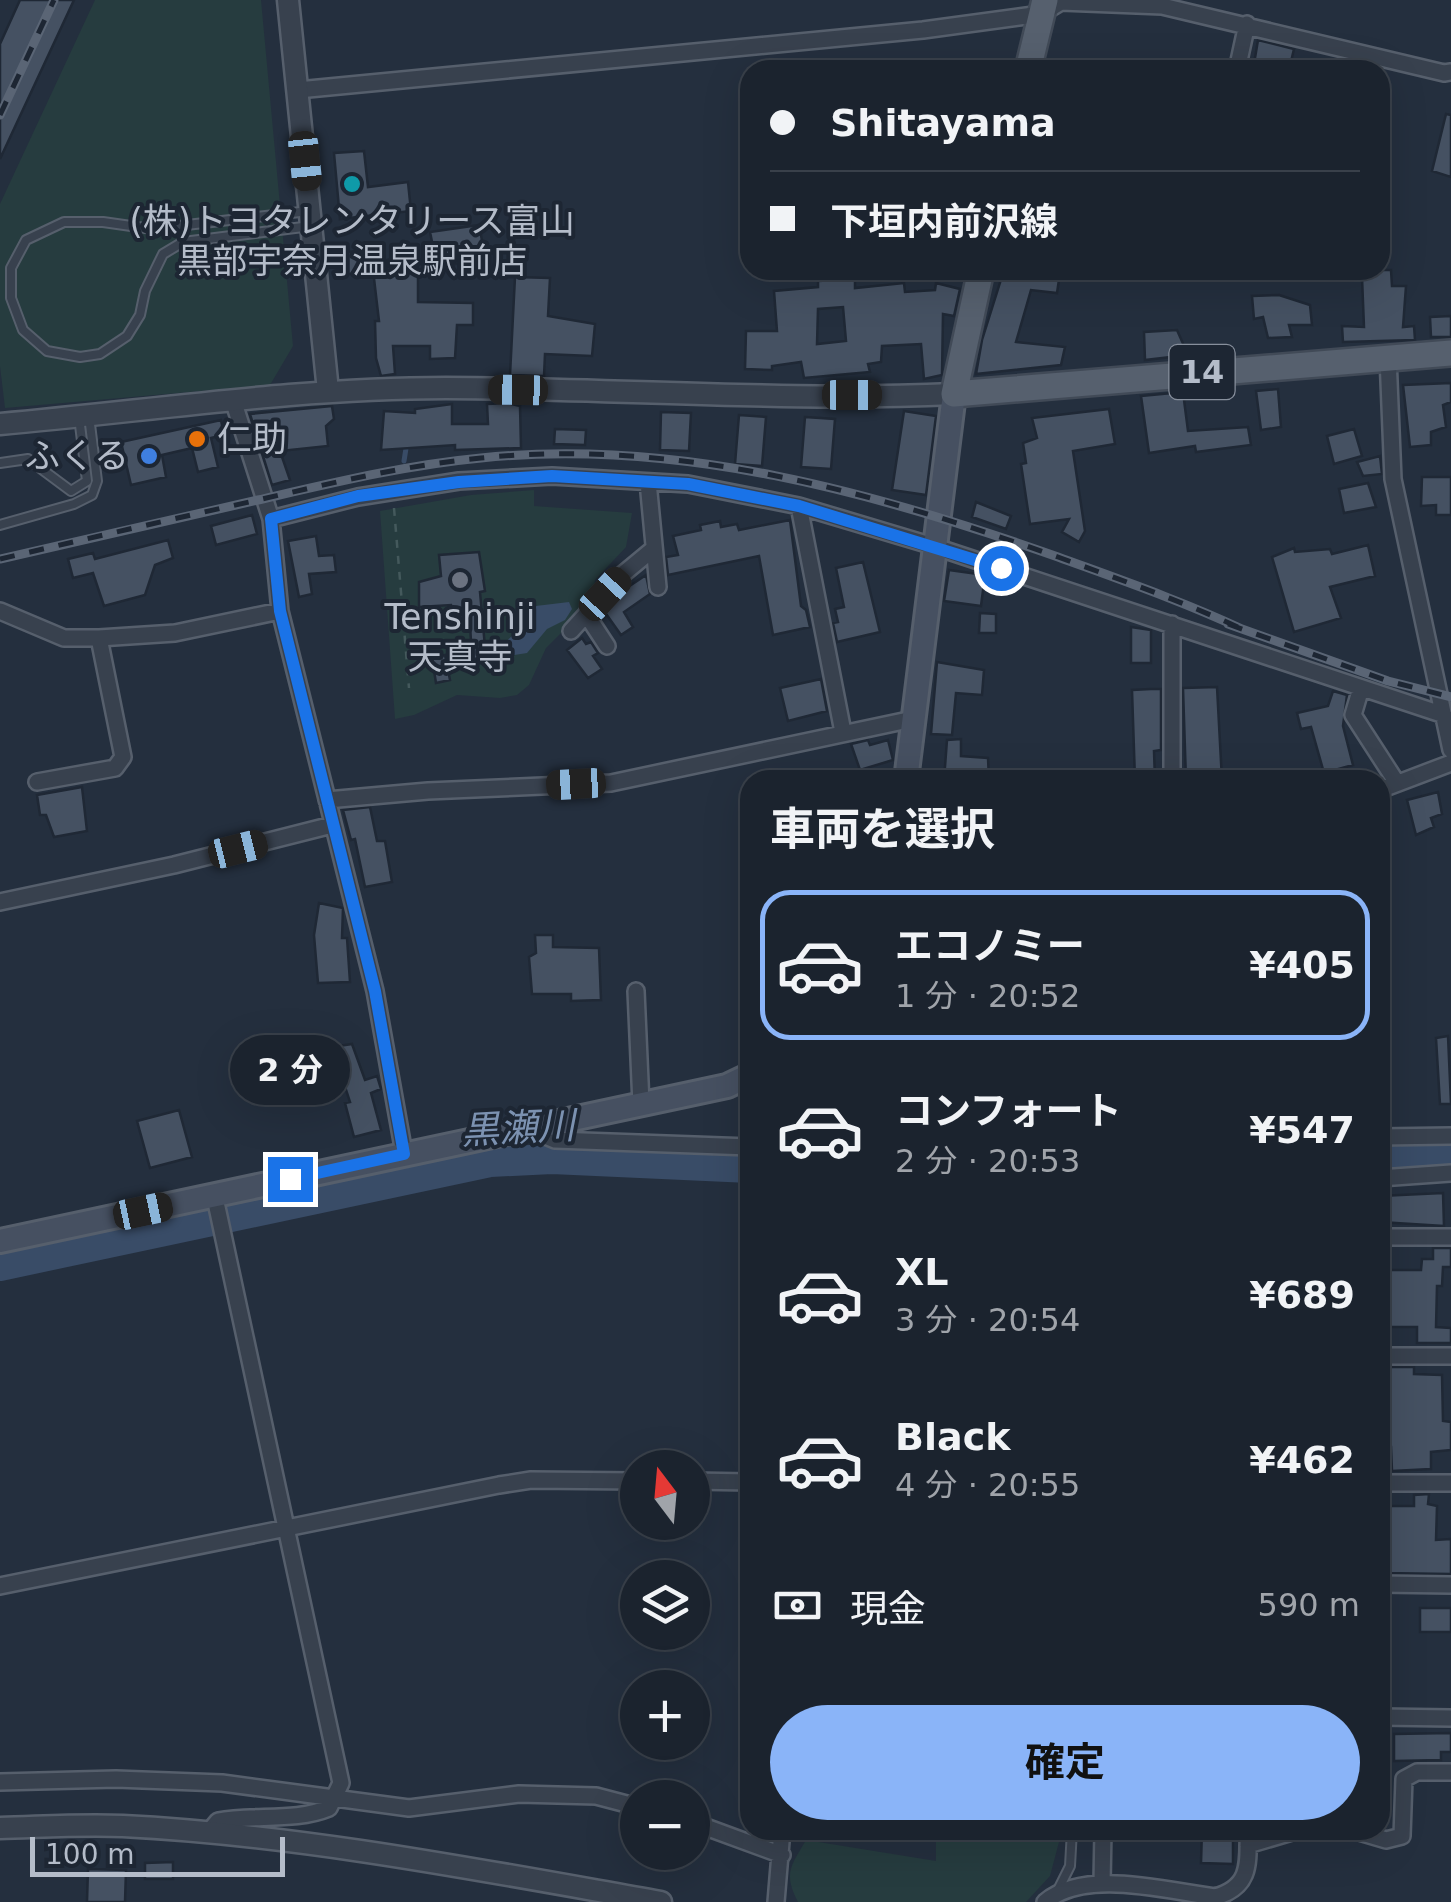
<!DOCTYPE html>
<html lang="ja">
<meta charset="utf-8">
<style>
body{margin:0;font-family:"DejaVu Sans","Noto Sans JP",sans-serif;background:#282f3a;color:#f1f3f6;height:100vh;display:flex;flex-direction:column;font-size:38px;white-space:nowrap}
*{box-sizing:border-box;margin:0}
p{font-size:32px;color:#a0a4aa}
.icon{flex:none;width:55px;height:55px;fill:none;stroke:currentColor;stroke-width:2;stroke-linecap:round;stroke-linejoin:round}
.map{position:relative;flex:1;overflow:hidden}
.sheet{position:absolute;left:740px;top:770px;width:650px;height:1070px;display:flex;flex-direction:column;background:#1b232e;border-radius:30px;box-shadow:0 10px 40px #0002,0 0 0 2px #39404a}
.sheet>*{flex:none}
.guide{position:absolute;left:740px;top:60px;width:650px;height:220px;border-radius:30px;box-shadow:0 10px 40px #0002,0 0 0 2px #39404a;display:grid;align-content:center;height:220px;padding:0 30px;background:#1b232e}
.needle{width:65px;rotate:344deg}
.buttons{position:absolute;left:620px;top:1450px;display:grid;gap:20px}
.buttons a{display:grid;place-items:center;width:90px;height:90px;border-radius:50%;background:#1b232e;box-shadow:0 10px 40px #0002,0 0 0 2px #39404a;font-size:50px}
.scale{position:absolute;left:30px;bottom:25px;width:255px;box-sizing:border-box;padding-left:10px;border:5px solid #b4bcc9;border-top:0;font-size:28px;line-height:35px;white-space:nowrap;color:#b4bcc9;-webkit-text-stroke:8px #1d2633;paint-order:stroke}
.end{position:absolute;width:45px;height:45px;margin:-22px;border:12px solid #1a73e8;background:#fff;box-shadow:0 0 0 5px #fff}
.from{border-radius:50%}
.bubble{position:absolute;height:70px;border-radius:35px;background:#1b232e;box-shadow:0 10px 40px #0002,0 0 0 2px #39404a;font-size:32px;font-weight:700;line-height:70px;text-align:center}
.car{position:absolute;width:30px;height:60px;margin:-30px -15px;border-radius:12px;box-shadow:0 0 8px 2px #0007;background:linear-gradient(#222 24%,#8ab4d8 0 40%,#222 0 76%,#8ab4d8 0 86%,#222 0)}
.guide b{display:flex;align-items:center;gap:35px;height:95px;font-size:38px}
.guide b+b{border-top:2px solid #39404a}
.guide i{width:25px;height:25px;background:#f1f3f6}
ul{padding:0;list-style:none}
li{display:flex;align-items:center;gap:30px;height:150px;margin:0 20px 15px;padding:0 10px;border:5px solid transparent;border-radius:30px}
li div{flex:1}
li b{display:block;font-size:38px}
li em{font-style:normal;font-weight:700}
li.current{border-color:#8ab4f8}
li>.icon{width:90px;height:90px;stroke-width:1.5}
h2{padding:0 30px;font-size:45px;line-height:120px}
.pay{display:flex;align-items:center;gap:25px;height:110px;padding:0 30px;font-size:38px}
.pay p{margin-inline-start:auto}
.button{display:flex;gap:20px;margin-top:auto;padding:20px 30px}
.button a{flex:1;height:115px;border-radius:60px;background:#8ab4f8;color:#111;font-size:40px;font-weight:700;line-height:115px;text-align:center}
.map>svg:first-child{display:block}
</style>
<div class="map">
<svg width="1451" height="1902" viewBox="0 0 1451 1902">
<rect width="100%" height="100%" fill="#242f3e"/>
<path fill="#263c3f" d="M95,0h166l32,346 -23,39 -265,23 -5,-42v-162z
M534,490v16l98,7 -6,34 -31,33 -2,16 -16,21 -31,31 -17,37 -12,10 -17,3 -43,-3 -43,20 -19,4 -15,-208 91,-16z
M936,1830h51v10l72,2 -9,34 -24,26h-228c-15,-29 -7,-36 8,-62l130,21z"/>
<path fill="#394c67" d="M569,602l3,7 -7,11 -18,9 -20,24 -32,5 -1,-5 19,-18 6,-27z"/>
<g fill="none" stroke-linecap="round" stroke-linejoin="round">
<path stroke="#394c67" stroke-width="5" d="M404,461l3,-19"/>
<path stroke="#394c67" stroke-width="30" d="M1380,1158l71,-1
M0,1266l490,-104 62,-3 198,9"/>
</g>
<path fill="#455162" stroke="#1f2835" stroke-width="2.5" fill-rule="evenodd" d="M20,0h54l-74,159v-115z
M1258,40l36,9 -5,21h-36z
M1446,114l5,1v62l-19,-6z
M364,151l4,36 40,-5 3,29 -71,8 -6,-66z
M479,225l7,36 -49,5 -7,-34z
M365,251l4,22 -23,1 -2,-22z
M403,254l4,10h11v38l55,1v22h-16l-2,33 -25,1v-13h-37l2,28 -14,2 -5,-18 -1,-37h4l-6,-51 19,-3v-12z
M1004,270l56,3 -3,20 -26,-3 -15,52 49,5 -4,18 -85,9 6,-34z
M1370,270h21l1,16h14l-3,41 11,-1 1,14 -72,2 -1,-16 22,1 -2,-50 10,-1z
M515,277l35,1 -2,38 47,8 -3,32 -47,-2 -1,22 -34,-1z
M855,279v9l49,-5 1,9 30,-2 1,-7 24,6 -6,27 -11,-2 -1,61 -18,4 -3,-35 -39,2 -1,16 -13,2 2,8 -66,6 -3,-16 -29,4v4l-27,-1 1,-38h31l-3,-40 44,-4v-6zM843,307l3,34 -29,3 1,-35z
M1279,295l31,10 2,20h-23l3,12 -24,1 -5,-21 -9,2 -2,-23z
M1451,316v21h-20l-1,-20z
M1177,330l11,25 -43,5 -1,-28z
M1451,383v19l-8,3 3,22 -15,5v13l-21,2 -7,-62z
M1278,389l3,38 -20,3 -5,-39z
M1183,392l5,39 60,-4 3,18 -55,7 -1,-6 -46,7 -8,-57z
M507,403l13,3 1,42 -66,2v-5l-74,5 3,-39 31,2v-4l37,-5v20h36l-1,-20z
M332,406l2,13 -8,7 2,20 -48,5 10,29 -18,5 -22,-71z
M1109,409l6,35 -42,7 12,80 -6,11 -17,-10 7,-13 -39,5 -9,-60 5,-1 -3,-20 14,-5 -5,-20z
M904,411l32,5 -10,79 -34,-5z
M661,412l30,1 -2,38 -29,-1z
M739,415l27,2 -4,49 -27,-2z
M805,417l30,2 -4,50 -30,-2z
M221,420l3,15 -13,3 7,29 -20,5 -6,-24 -30,7 4,22 -35,8 -10,-43z
M555,429l31,1 -1,15 -31,-1z
M1354,429l8,27 -28,8 -7,-28z
M1380,456l2,18 -19,2 -6,-14z
M1422,477h29v38h-15v-10l-15,1z
M1368,483l8,24 -32,6 -5,-24z
M976,502l35,14 -5,13 -34,-12z
M252,515l5,19 -41,11 -5,-19z
M790,520l11,86 5,4 4,17 -37,8 -14,-79 -91,19 -2,-18 12,-2 -5,-19 28,-6 -1,-5 20,-4 1,6 16,-3 2,6z
M316,536l3,20 15,-1 2,17 -27,2 3,20 -13,3 -11,-56z
M168,540l5,18 -18,7 -10,30 -41,11 -11,-33 -20,5 -5,-19 25,-6 2,6z
M1368,545l7,31 -45,11 11,31 -47,14 -22,-75 22,-9 1,4 35,-3 2,5z
M479,552l6,39 -5,1 6,66 -14,1 -2,-35 -16,2 -3,-21 -32,2v-25l22,-6 -2,-21z
M863,562l17,70 -43,10 -4,-19 5,-1 -3,-13 9,-2 -8,-39z
M949,570l36,5 -4,31 -37,-5z
M646,575l4,19 -26,18 9,15 -12,8 -17,-24 18,-20z
M980,613l16,1v19h-17z
M1131,627l20,3v33h-20z
M582,638l4,6 5,-2 7,11 -5,3 9,13 -14,9 -21,-28z
M445,655l5,25 -14,3 -4,-25z
M937,662l47,8 -2,25 -26,-2 -4,42 -21,-1z
M821,679l6,32 -39,10 -8,-33z
M1217,687l5,93h-36l-3,-92z
M1151,689h10v61l-7,1 1,29h-20l-3,-90z
M1333,691l14,4 -4,31 10,39 -29,8 -13,-46 -10,2 -4,-16 31,-7z
M961,739v17l27,2 1,22h-45l3,-40z
M868,740l2,5 18,-5 5,20 -33,10 -9,-26z
M82,787l5,44 -33,6 -8,-22h-6l-3,-20z
M1438,792l4,22 -11,4 3,9 -18,8 -9,-35z
M370,807l7,34h8l7,41 -27,5 -10,-48 -4,1 -8,-30z
M319,903l24,5 -1,30h5l3,44 -32,1 -4,-48z
M535,935h18v12l46,1 2,52 -30,1v-7h-39l-3,-37 7,-4z
M1448,1036l3,68h-11l-4,-66z
M352,1044l13,36 12,-4 4,13 -10,4 10,37 -27,7 -9,-34 5,-1 -18,-55z
M179,1110l13,47 -42,11 -13,-47z
M1443,1193l1,33 -64,-4v-26z
M1433,1248h18v19h-8l-1,19h-5l-1,41 15,1v15h-34v-16h-37v-57h41l1,-11h11z
M1380,1367h34v7l28,1 1,46 8,1v28l-20,2v17l-39,2 -1,-24h-11z
M1429,1494l-1,10 9,2 -1,34 15,-1v35l-68,-1 2,-67h29v-11z
M1420,1608h31v24h-31z
M1451,1733v19h-10v8l-47,1v-27z
M1202,1830h31v34l-32,-1z
M173,1862v17h-28v-16z
M88,1869l38,1 -1,32h-38z"/>
<g fill="none" stroke-linecap="round" stroke-linejoin="round">
<defs>
<path id="service" d="M309,211l-157,18 -49,-7h-39l-38,18 -15,28v30l12,32 24,21 33,6 20,-3 27,-18 13,-21 5,-24 18,-37 20,-12 128,-16
M0,463l28,-4 43,32 16,-10 -8,-64
M0,525l74,-21 18,-9 5,-14 -8,-65
M1057,1892l13,-26 2,-36"/>
<path id="minor" d="M1237,70l10,-46
M298,90l625,-60 118,-16 20,-12 101,4 282,67 7,-1
M1388,357l5,122 58,271
M233,400l38,119 9,92 95,380 29,162
M648,482l10,105
M799,506l44,226
M271,519l87,-22 101,-16 93,-5 136,8 111,22 134,40 511,169
M0,611l64,27h35l76,-5 105,-22
M586,614l21,32
M571,631l52,-57 29,-24
M1361,688l-8,27 44,68
M1172,780v-156
M37,782l78,-14 8,-11 -24,-119
M1380,790l71,-27
M327,800l101,-9 183,-8 302,-64
M0,902l174,-37 158,-40
M636,991l5,113
M531,1130l24,10 195,7
M1380,1137l71,-1
M1380,1178l71,-5
M1380,1237h71
M1380,1356h71
M692,1481l58,1
M1380,1483h71
M1380,1584l71,1
M0,1586l499,-101 32,-5 107,1
M1380,1717l71,1
M0,1782l116,-3 106,4 187,25 110,-14 77,2 42,11
M692,1822l90,33
M1352,1830l34,10 16,-4 2,-57 13,-7h34
M207,1834l11,-13c37,-7 77,1 111,-13l12,-25 -124,-576
M1248,1845l51,-15
M1102,1883l1,-53
M776,1902l6,-72
M1045,1902c40,-34 122,-11 170,-5 37,-10 33,-35 33,-67"/>
<path id="tertiary" d="M288,0l40,391
M0,424c148,-13 296,-36 446,-36 169,0 338,14 508,6
M0,1828c41,-1 82,-4 123,-2 178,9 362,45 538,76"/>
<path id="secondary" d="M906,780l48,-386
M0,1241l727,-155 23,-11"/>
<path id="primary" d="M1028,70l17,-70
M981,270l-27,124 497,-41"/>
</defs>
<use href="#service" stroke="#565f6c" stroke-width="12"/>
<use href="#minor" stroke="#565f6c" stroke-width="20"/>
<use href="#tertiary" stroke="#565f6c" stroke-width="25"/>
<use href="#secondary" stroke="#565f6c" stroke-width="28"/>
<use href="#primary" stroke="#414a57" stroke-width="30"/>
<path stroke="#44595c" stroke-width="2.5" stroke-dasharray="8 8" stroke-linecap="butt" d="M394,508l15,180"/>
<use href="#service" stroke="#38414e" stroke-width="8"/>
<use href="#minor" stroke="#38414e" stroke-width="15"/>
<use href="#tertiary" stroke="#38414e" stroke-width="20"/>
<use href="#secondary" stroke="#465061" stroke-width="22"/>
<use href="#primary" stroke="#56606e" stroke-width="25"/>
<defs>
<path id="rail" d="M0,115l54,-115
M0,559c86,-20 172,-40 258,-59 74,-17 148,-35 223,-42 197,-20 394,34 577,99 63,23 124,44 184,72
M1228,624l160,57 63,16"/>
</defs>
<use href="#rail" stroke="#5a6575" stroke-width="9"/>
<use href="#rail" stroke="#1d2633" stroke-width="5" stroke-dasharray="15" stroke-linecap="butt"/>
</g>
<g fill="none" stroke-linecap="round" stroke-linejoin="round">
<path stroke="#1a73e8" stroke-width="12" d="M290,1179l114,-25 -29,-163 -95,-380 -9,-92 87,-23 101,-14 93,-6 136,8 111,22 202,62"/>
</g>
<circle fill="#0f9aa8" stroke="#1d2633" stroke-width="4" cx="352" cy="184" r="10"/>
<circle fill="#e8710a" stroke="#1d2633" stroke-width="4" cx="197" cy="439" r="10"/>
<circle fill="#3f7fe0" stroke="#1d2633" stroke-width="4" cx="149" cy="456" r="10"/>
<circle fill="#6b7280" stroke="#1d2633" stroke-width="4" cx="460" cy="580" r="10"/>
<g text-anchor="middle" dominant-baseline="central" stroke-width="8" stroke-linejoin="round" paint-order="stroke">
<rect fill="#1d2633" stroke="#878f9c" stroke-width="2.5" x="1169.5" y="345" width="65" height="54" rx="8"/>
<g font-size="32" font-weight="bold" fill="#b4bcc9">
<text x="1202" y="372">14</text>
</g>
<g font-size="35" fill="#b4bcc9" stroke="#1d2633">
<text x="352" y="221">(株)トヨタレンタリース富山<tspan x="352" dy="40">黒部宇奈月温泉駅前店</tspan></text>
<text x="217" y="439" text-anchor="start">仁助</text>
<text x="129" y="456" text-anchor="end">ふくる</text>
<text x="460" y="617">Tenshinji<tspan x="460" dy="40">天真寺</tspan></text>
</g>
<g font-size="38" font-style="italic" fill="#7c92b1" stroke="#1d2633">
<text transform="translate(518 1128) rotate(-3)">黒瀬川</text>
</g>
</g>
</svg>
<div class="buttons">
<a><svg class="needle" viewBox="-14 -14 28 28"><path d="M0-13l5 13h-10z" fill="#e53935"/><path d="M0 13l5-13h-10z" fill="#a0a4aa"/></svg></a>
<a><svg class="icon" aria-label="layers" viewBox="0 0 24 24"><path d="M12 4l9 5-9 5-9-5zM3 14l9 5 9-5"/></svg></a>
<a>+</a>
<a>−</a>
</div>
<div class="scale">100 m</div>
<i class="end from" style="left:1001px;top:568px"></i>
<i class="end" style="left:290px;top:1179px"></i>
<div class="bubble" style="left:230px;top:1035px;width:120px">2 分</div>
<i class="car" style="left:305px;top:161px;rotate:174deg"></i>
<i class="car" style="left:518px;top:390px;rotate:271deg"></i>
<i class="car" style="left:852px;top:395px;rotate:90deg"></i>
<i class="car" style="left:605px;top:594px;rotate:43deg"></i>
<i class="car" style="left:576px;top:784px;rotate:267deg"></i>
<i class="car" style="left:238px;top:849px;rotate:76deg"></i>
<i class="car" style="left:143px;top:1211px;rotate:78deg"></i>
<div class="guide">
<b><i class="from"></i>Shitayama</b>
<b><i></i>下垣内前沢線</b>
</div>
<section class="sheet">
<h2>車両を選択</h2>
<ul>
<li class="current"><svg class="icon" aria-label="car" viewBox="0 0 24 24"><path d="M5 17H2v-5l4-1 3-4h7l3 4 3 1v5h-3M9 17h6M6 11h13"/><circle cx="7" cy="17" r="2"/><circle cx="17" cy="17" r="2"/></svg><div><b>エコノミー</b><p>1 分 · 20:52</p></div><em>¥405</em></li>
<li><svg class="icon" aria-label="car" viewBox="0 0 24 24"><path d="M5 17H2v-5l4-1 3-4h7l3 4 3 1v5h-3M9 17h6M6 11h13"/><circle cx="7" cy="17" r="2"/><circle cx="17" cy="17" r="2"/></svg><div><b>コンフォート</b><p>2 分 · 20:53</p></div><em>¥547</em></li>
<li><svg class="icon" aria-label="car" viewBox="0 0 24 24"><path d="M5 17H2v-5l4-1 3-4h7l3 4 3 1v5h-3M9 17h6M6 11h13"/><circle cx="7" cy="17" r="2"/><circle cx="17" cy="17" r="2"/></svg><div><b>XL</b><p>3 分 · 20:54</p></div><em>¥689</em></li>
<li><svg class="icon" aria-label="car" viewBox="0 0 24 24"><path d="M5 17H2v-5l4-1 3-4h7l3 4 3 1v5h-3M9 17h6M6 11h13"/><circle cx="7" cy="17" r="2"/><circle cx="17" cy="17" r="2"/></svg><div><b>Black</b><p>4 分 · 20:55</p></div><em>¥462</em></li>
</ul>
<div class="pay"><svg class="icon" aria-label="cash" viewBox="0 0 24 24"><path d="M3 7h18v10H3z"/><circle cx="12" cy="12" r="2"/></svg>現金<p>590 m</p></div>
<div class="button"><a>確定</a></div>
</section>
</div>
